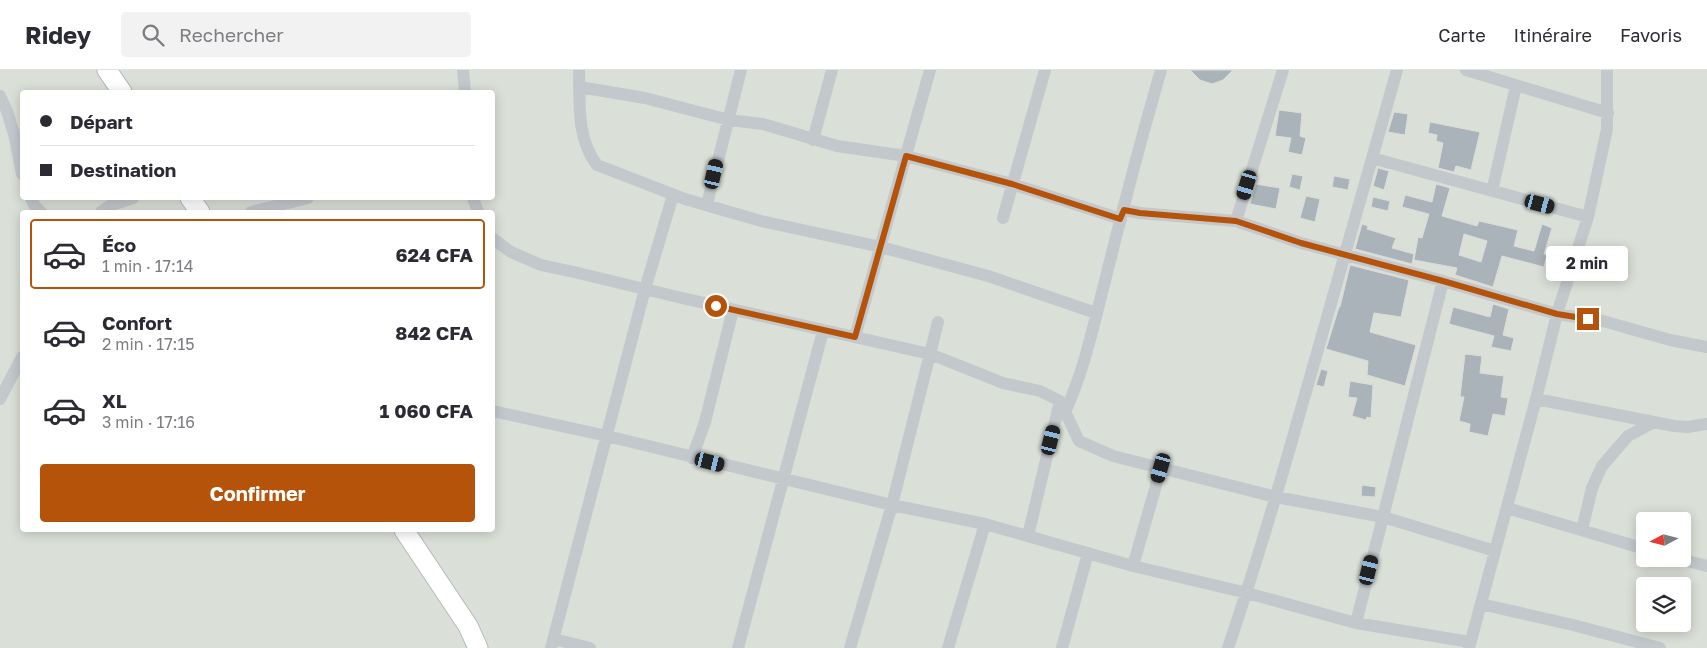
<!DOCTYPE html>
<html lang="fr">
<meta charset="utf-8">
<style>
body{margin:0;font-family:"Golos Text",sans-serif;background:#f2f2f3;color:#2b2b33;height:100vh;display:flex;flex-direction:column;font-size:19px;white-space:nowrap}
*{box-sizing:border-box;margin:0}
p{font-size:16px;color:#7c7c81}
.icon{flex:none;width:28px;height:28px;fill:none;stroke:currentColor;stroke-width:2;stroke-linecap:round;stroke-linejoin:round}
.map{position:relative;flex:1;overflow:hidden}
.drawer{position:absolute;left:20px;top:140px;width:475px;height:322px;display:flex;flex-direction:column;background:#fff;border-radius:5px;box-shadow:0 2px 12px #0003}
.drawer>*{flex:none}
.hud{position:absolute;left:20px;top:20px;width:475px;height:110px;border-radius:5px;box-shadow:0 2px 12px #0003;display:grid;align-content:center;height:110px;padding:0 20px;background:#fff}
.needle{width:32px;rotate:263deg}
.buttons{position:absolute;left:1636px;top:442px;display:grid;gap:10px}
.buttons a{display:grid;place-items:center;width:55px;height:55px;border-radius:5px;background:#fff;box-shadow:0 2px 12px #0003;font-size:25px}
.end{position:absolute;width:22px;height:22px;margin:-11px;border:6px solid #b45309;background:#fff;box-shadow:0 0 0 2px #fff}
.from{border-radius:50%}
.bubble{position:absolute;height:35px;border-radius:5px;background:#fff;box-shadow:0 2px 12px #0003;font-size:16px;font-weight:700;line-height:35px;text-align:center}
.car{position:absolute;width:15px;height:30px;margin:-15px -8px;border-radius:6px;box-shadow:0 0 4px 1px #0007;background:linear-gradient(#222 24%,#8ab4d8 0 40%,#222 0 76%,#8ab4d8 0 86%,#222 0)}
.hud b{display:flex;align-items:center;gap:18px;height:48px;font-size:19px}
.hud b+b{border-top:1px solid #e1e1e2}
.hud i{width:12px;height:12px;background:#2b2b33}
ul{padding:9px 0 0;list-style:none}
li{display:flex;align-items:center;gap:15px;height:70px;margin:0 10px 8px;padding:0 10px;border:2px solid transparent;border-radius:5px}
li div{flex:1}
li b{display:block;font-size:19px}
li em{font-style:normal;font-weight:700}
li.on{border-color:#b45309}
li>.icon{width:45px;height:45px;stroke-width:1.5}
.cta{display:flex;gap:10px;margin-top:auto;padding:10px 20px}
.cta a{flex:1;height:58px;border-radius:5px;background:#b45309;color:#fff;font-size:20px;font-weight:700;line-height:58px;text-align:center}
header{display:flex;align-items:center;gap:30px;box-sizing:border-box;height:70px;padding:0 25px;background:#fff;border-bottom:1px solid #e1e1e2}
header strong{font-size:24px}
nav{display:flex;gap:28px;margin-inline-start:auto;font-size:18px}
.search{width:350px;height:45px;background:#f2f2f3;display:flex;align-items:center;gap:12px;box-sizing:border-box;padding:0 18px;border-radius:5px;color:#7c7c81;font-size:19px}
.map>svg:first-child{display:block}
</style>
<header>
<strong>Ridey</strong>
<div class="search"><svg class="icon" aria-label="search" viewBox="0 0 24 24"><circle cx="10" cy="10" r="6"/><path d="M15 15l6 6"/></svg>Rechercher</div>
<nav><a>Carte</a><a>Itinéraire</a><a>Favoris</a></nav>
</header>
<div class="map">
<svg width="1707" height="578" viewBox="0 0 1707 578">
<rect width="100%" height="100%" fill="#fafaf8"/>
<path fill="#dadfd7" fill-rule="evenodd" d="M0,0h1707v578h-1707zM22,22h470v106h-470zM22,142h470v318h-470zM1645,451h37v38h-37zM1645,516h37v38h-37z"/>
<path fill="#aab3b9" stroke="#dcdcda" fill-rule="evenodd" d="M1190,0h43l-10,10 -11,4 -12,-4z
M1279,40l23,3 -2,23 6,2 -4,17 -14,-3 3,-14 -16,-2z
M1394,42l14,2 -3,21 -17,-3z
M1430,52l50,10 -9,38 -15,-4 -2,6 -16,-4 5,-25 -7,-2 1,-6 -9,-2z
M1378,98l11,3 -5,19 -11,-4z
M1292,104l11,2 -3,14 -11,-3z
M1334,106l16,3 -2,11 -16,-3z
M1256,114l24,4 -4,21 -26,-5z
M1436,114l14,4 -8,28 35,10 2,-5 39,9 -4,16 20,5 8,-27 10,4 -8,26 3,1 -3,12 -42,-11 -9,31 -38,-12 2,-7 -43,-8 4,-23 4,1 7,-24 -27,-7 3,-12 27,7zM1464,164l23,7 -6,21 -22,-7z
M1306,126l14,3 -5,23 -15,-4z
M1373,127l17,4 -2,10 -17,-4z
M1362,154l6,2 -1,3 29,9 -4,10 22,6 -2,10 -57,-15z
M1350,195l59,15 -8,37 -27,-4 -4,19 46,13 -11,41 -38,-11 1,-14 -42,-12 13,-42h1z
M1493,234l16,5 -6,26 11,3 -3,13 -20,-4 3,-11 -45,-12 4,-17 37,10z
M1465,284l17,2 -2,17 24,3 -3,21 7,1 -3,18 -12,-2 -5,22 -19,-4 1,-8 -11,-3 5,-24h-4z
M1321,299l7,2 -4,16 -8,-2z
M1350,311l23,4 -2,33 -4,-1 -1,3 -14,-4 5,-18 -9,-1z
M1362,415l14,2 -1,10 -14,-1z"/>
<g fill="none" stroke-linecap="round" stroke-linejoin="round">
<defs>
<path id="secondary" d="M107,0l15,22
M190,128l10,14
M404,460l64,96 10,22"/>
</defs>
<use href="#secondary" stroke="#b3babf" stroke-width="21"/>
<path stroke="#c3c8cc" stroke-width="12" d="M463,0l2,22
M579,0c1,32 -3,68 18,95l88,34 76,22 120,26 107,29 108,37
M1283,0l-47,151 65,22 142,38 114,33 46,7 67,19 37,7
M1466,0l142,43
M580,17l65,11 84,22 34,4 74,22 69,10 106,28 109,35
M0,26l7,15 8,27 7,36
M813,70l19,-70
M1372,88l216,59
M1492,121l24,-105
M31,128l4,8 6,6
M473,128l5,14
M707,134l34,-134
M1124,140l16,3 96,8
M101,142l8,-6 24,-8
M251,142l57,-14
M1003,148l42,-148
M492,168l19,14 30,13 33,7 108,26 248,56 73,29 37,8 20,10 19,40 34,15 163,41 107,20 112,34
M855,267l75,-267
M0,329l22,-42
M1536,329l138,27 14,1 19,-3
M492,341l115,25 285,69 93,19 148,42 114,27 109,30 114,19
M1065,342c20,-43 29,-90 41,-135 17,-69 35,-138 55,-207
M692,388l13,-36 28,-112
M1507,438l138,41
M1582,460l10,-42 10,-22 26,-30 26,-14
M1028,466l32,-135
M1679,489l28,7
M1133,496l28,-98
M1481,534l92,21 87,23
M1356,553l87,-342
M554,569l36,9
M551,578l94,-359 28,-94
M738,578l85,-317
M850,578l42,-143 46,-183
M948,578l37,-124
M1062,578l26,-95
M1228,578c26,-77 49,-154 71,-232 33,-115 65,-230 98,-346
M1469,578l67,-249 21,-85 31,-97 19,-88v-59"/>
<use href="#secondary" stroke="#fff" stroke-width="19"/>
</g>
<g fill="none" stroke-linecap="round" stroke-linejoin="round">
<path stroke="#b45309" stroke-width="6" d="M716,236l139,31 51,-181 106,28 108,35 4,-9 16,3 96,8 65,22 142,38 114,33 31,5"/>
</g>
</svg>
<div class="buttons">
<a><svg class="needle" viewBox="-14 -14 28 28"><path d="M0-13l5 13h-10z" fill="#e53935"/><path d="M0 13l5-13h-10z" fill="#7c7c81"/></svg></a>
<a><svg class="icon" aria-label="layers" viewBox="0 0 24 24"><path d="M12 4l9 5-9 5-9-5zM3 14l9 5 9-5"/></svg></a>
</div>
<i class="end from" style="left:716px;top:236px"></i>
<i class="end" style="left:1588px;top:249px"></i>
<div class="bubble" style="left:1546px;top:176px;width:82px">2 min</div>
<i class="car" style="left:714px;top:104px;rotate:13deg"></i>
<i class="car" style="left:1247px;top:115px;rotate:197deg"></i>
<i class="car" style="left:1540px;top:134px;rotate:105deg"></i>
<i class="car" style="left:1051px;top:370px;rotate:14deg"></i>
<i class="car" style="left:710px;top:392px;rotate:104deg"></i>
<i class="car" style="left:1161px;top:398px;rotate:196deg"></i>
<i class="car" style="left:1369px;top:500px;rotate:14deg"></i>
<div class="hud">
<b><i class="from"></i>Départ</b>
<b><i></i>Destination</b>
</div>
<section class="drawer">
<ul>
<li class="on"><svg class="icon" aria-label="car" viewBox="0 0 24 24"><path d="M5 17H2v-5l4-1 3-4h7l3 4 3 1v5h-3M9 17h6M6 11h13"/><circle cx="7" cy="17" r="2"/><circle cx="17" cy="17" r="2"/></svg><div><b>Éco</b><p>1 min · 17:14</p></div><em>624 CFA</em></li>
<li><svg class="icon" aria-label="car" viewBox="0 0 24 24"><path d="M5 17H2v-5l4-1 3-4h7l3 4 3 1v5h-3M9 17h6M6 11h13"/><circle cx="7" cy="17" r="2"/><circle cx="17" cy="17" r="2"/></svg><div><b>Confort</b><p>2 min · 17:15</p></div><em>842 CFA</em></li>
<li><svg class="icon" aria-label="car" viewBox="0 0 24 24"><path d="M5 17H2v-5l4-1 3-4h7l3 4 3 1v5h-3M9 17h6M6 11h13"/><circle cx="7" cy="17" r="2"/><circle cx="17" cy="17" r="2"/></svg><div><b>XL</b><p>3 min · 17:16</p></div><em>1 060 CFA</em></li>
</ul>
<div class="cta"><a>Confirmer</a></div>
</section>
</div>
